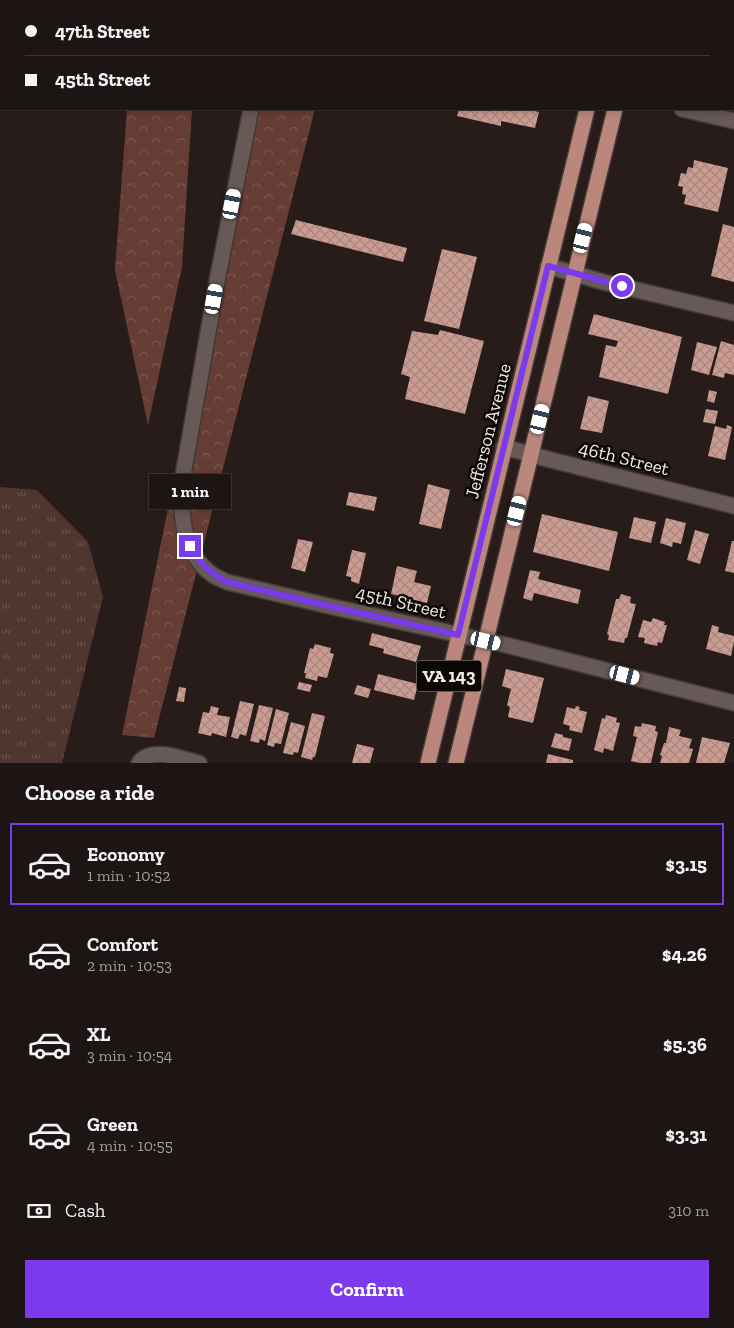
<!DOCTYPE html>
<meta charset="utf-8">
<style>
body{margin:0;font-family:"Zilla Slab",serif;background:#251e1c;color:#f1f3f6;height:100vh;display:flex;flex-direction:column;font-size:19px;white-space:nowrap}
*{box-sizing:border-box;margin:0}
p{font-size:16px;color:#a09fa0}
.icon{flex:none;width:28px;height:28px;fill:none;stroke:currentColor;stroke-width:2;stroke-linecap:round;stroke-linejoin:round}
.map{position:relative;height:763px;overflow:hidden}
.sheet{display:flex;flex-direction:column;background:#1d1513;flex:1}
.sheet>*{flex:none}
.top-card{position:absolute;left:0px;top:0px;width:735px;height:110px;box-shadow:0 2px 8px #0003,0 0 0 1px #3b3433;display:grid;align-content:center;height:110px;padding:0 25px;background:#1d1513}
.end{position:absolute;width:22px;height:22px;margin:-11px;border:6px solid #7c3aed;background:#fff;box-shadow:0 0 0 2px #fff}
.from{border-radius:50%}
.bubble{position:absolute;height:35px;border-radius:0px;background:#1d1513;box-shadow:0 2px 8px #0003,0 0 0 1px #3b3433;font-size:16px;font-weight:700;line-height:35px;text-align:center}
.car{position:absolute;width:15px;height:30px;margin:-15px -8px;border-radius:6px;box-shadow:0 0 4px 1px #0007;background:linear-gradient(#fff 24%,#345 0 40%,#fff 0 76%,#345 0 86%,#fff 0)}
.top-card b{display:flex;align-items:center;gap:18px;height:48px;font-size:19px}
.top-card b+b{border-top:1px solid #3b3433}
.top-card i{width:12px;height:12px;background:#f1f3f6}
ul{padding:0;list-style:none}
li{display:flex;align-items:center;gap:15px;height:82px;margin:0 10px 8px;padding:0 15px;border:2px solid transparent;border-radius:0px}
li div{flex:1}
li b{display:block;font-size:19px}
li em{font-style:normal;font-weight:700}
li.selected{border-color:#7c3aed}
li>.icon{width:45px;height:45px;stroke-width:1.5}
h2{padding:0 25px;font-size:22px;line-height:60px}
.pay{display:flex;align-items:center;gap:12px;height:55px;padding:0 25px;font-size:19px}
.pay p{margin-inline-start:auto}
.cta{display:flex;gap:10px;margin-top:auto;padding:10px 25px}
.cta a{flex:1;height:58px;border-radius:0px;background:#7c3aed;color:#fff;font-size:20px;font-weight:700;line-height:58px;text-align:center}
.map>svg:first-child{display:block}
</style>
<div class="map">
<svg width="734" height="763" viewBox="0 0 734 763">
<defs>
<pattern id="grass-tufts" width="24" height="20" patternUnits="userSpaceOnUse" patternTransform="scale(1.25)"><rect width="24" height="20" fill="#51352f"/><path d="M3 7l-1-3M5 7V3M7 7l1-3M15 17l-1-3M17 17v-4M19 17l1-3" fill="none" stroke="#6a524d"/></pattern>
<pattern id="forest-crowns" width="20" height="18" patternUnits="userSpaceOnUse" patternTransform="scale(1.25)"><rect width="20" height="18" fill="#653d34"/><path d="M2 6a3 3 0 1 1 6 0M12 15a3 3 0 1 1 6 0" fill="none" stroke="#7c5951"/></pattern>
<pattern id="building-cross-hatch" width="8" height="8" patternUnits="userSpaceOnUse" patternTransform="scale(1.25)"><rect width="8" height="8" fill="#cb9c92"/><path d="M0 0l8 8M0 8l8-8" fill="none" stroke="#aa867f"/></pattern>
</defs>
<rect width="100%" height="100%" fill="#271c19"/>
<path fill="url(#grass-tufts)" d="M0,487l37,3 51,52 15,55 -41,166h-62z"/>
<path fill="url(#forest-crowns)" d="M127,109h65l-10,158 -34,158 -33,-155z
M249,109h66l-161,629 -32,-3z"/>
<path fill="url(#building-cross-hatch)" d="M459,109h65l15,3 -4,16 -34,-7v5l-44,-10z
M694,160l34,8 -10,44 -34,-8 2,-9 -4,-1 1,-7 -5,-1 3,-13 5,1 2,-7 5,1z
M296,220l111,28 -4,14 -112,-28z
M723,224l11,3v55l-23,-6z
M442,249l35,8 -18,72 -35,-8z
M594,314l88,23 -14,57 -69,-17 7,-32 10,2 2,-6 -30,-7z
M440,330l44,11 -19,73 -60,-15 5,-22 -9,-3 11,-43 26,4z
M721,341l13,4v30l-9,-2 -1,5 -12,-3z
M697,342l20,5 -8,28 -18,-5z
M709,390l8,2 -3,11 -7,-2z
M588,396l21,5 -7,32 -22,-4z
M706,409l12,2 -3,13 -12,-2z
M727,425l5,2 -7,33 -17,-4 7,-30 11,3z
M428,484l22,6 -9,39 -22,-5z
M349,492l28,5 -3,14 -28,-6z
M542,514l76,18 -9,39 -76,-19z
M634,517l22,5 -5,21 -22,-5z
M666,518l20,5 -5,21 -8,-2 -1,5 -12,-4z
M695,530l14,4 -9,30 -13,-4z
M298,539l15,3 -8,30 -14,-4z
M732,541h2v32l-9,-2z
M352,550l14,3 -7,31 -8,-3v-4l-5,-1z
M397,566l20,5 -3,11 17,4 -4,17 -36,-9z
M530,570l10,2 -2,7 43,11 -3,14 -44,-11 -2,8 -9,-3z
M621,594l10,3 -1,6 6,1 -9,34h-2l-1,5 -16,-3 1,-5 -2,-1 9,-35h3z
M653,618l12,4 -1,3h3l-5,18 -4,-1 -1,4 -13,-3 1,-5 -7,-1 5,-17 8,2z
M712,625l7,2 -1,5 16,4v6l-3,14 -25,-7z
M372,633l49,13 -5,16 -33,-9 1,-4 -15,-4z
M315,644l16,4 -1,5 4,1 -7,24 -9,-2 -1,5 -12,-3 1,-5h-2l6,-25 3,1z
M506,669l38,9 -11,45 -25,-6 2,-10 -3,-2 4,-16 -9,-3z
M378,674l40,10 -4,16 -40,-10z
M299,682l13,3 -2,7 -13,-3z
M357,685l14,4 -3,9 -14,-4z
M179,687l7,1 -2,14 -8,-1z
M240,701l14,3 -8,32 -6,-2 -2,5 -7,-2z
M259,705l14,3 -8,33 -5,-2 -1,4 -9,-2z
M211,706l8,2 -2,7 13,2 -4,20 -14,-4 -1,3 -13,-3 5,-21 6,1z
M576,706l4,1 -1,3 8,2 -5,21 -13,-3 1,-4 -7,-2 4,-17 8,2z
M276,709l13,4 -8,31 -6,-1 -1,4 -7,-2z
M312,713l13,3 -10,41h-2l-1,3 -11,-3z
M606,715l11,3 -1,4 4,1 -7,28 -9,-3 -1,5 -9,-3 8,-32 3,1z
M291,722l14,4 -7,27 -4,-1 -1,3 -10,-2z
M642,723l14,3 -1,5 3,1 -7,31h-11l-9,-2 6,-24 -4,-1 2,-10 6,1z
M669,727l12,3 -2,6 13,3 -3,9 4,1 -4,14h-29l2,-7 -2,-1 4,-12h2z
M555,733l8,2v2l9,2 -3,12 -18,-4z
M702,737l28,6 -6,20h-28z
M357,744l17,4 -4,15h-18z
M548,754l25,6v3h-27z"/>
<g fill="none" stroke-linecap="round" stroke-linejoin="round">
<defs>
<path id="minor" d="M272,1v-1
M251,109l-34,172 -36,206c0,32 3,68 32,88 5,3 10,5 14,7l106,25 173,38 228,58
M682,109l52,12
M548,266l55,16 131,31
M504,447l47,13 183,46
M139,763c12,-17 43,-4 60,0"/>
<path id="major" d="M613,1v-1
M641,1v-1
M428,763l159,-654
M456,763l159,-654"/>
</defs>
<use href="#minor" stroke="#413837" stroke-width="18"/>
<use href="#major" stroke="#413837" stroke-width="18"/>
<use href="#minor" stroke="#665956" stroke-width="15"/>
<use href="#major" stroke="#bb877c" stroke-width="15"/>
</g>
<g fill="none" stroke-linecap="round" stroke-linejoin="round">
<path stroke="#7c3aed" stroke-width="6" d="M190,546c12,19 17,25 37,36l106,25 125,28 90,-369 74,20"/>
</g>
<g text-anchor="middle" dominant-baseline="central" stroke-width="5" stroke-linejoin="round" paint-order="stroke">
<rect fill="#0c0807" stroke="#ada6a4" stroke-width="1" x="416.5" y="660.5" width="65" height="31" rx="4"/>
<g font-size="18" font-weight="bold" fill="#f2eae8">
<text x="449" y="676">VA 143</text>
</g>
<g font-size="19" fill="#f2eae8" stroke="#0c0807">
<text transform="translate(488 431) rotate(-76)">Jefferson Avenue</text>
<text transform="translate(624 458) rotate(14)">46th Street</text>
<text transform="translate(401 602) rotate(13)">45th Street</text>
</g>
</g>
</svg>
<i class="end from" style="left:622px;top:286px"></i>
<i class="end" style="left:190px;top:546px"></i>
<div class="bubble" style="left:149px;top:474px;width:82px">1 min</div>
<i class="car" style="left:232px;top:204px;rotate:11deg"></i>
<i class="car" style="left:583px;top:238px;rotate:14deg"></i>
<i class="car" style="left:214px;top:299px;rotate:10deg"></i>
<i class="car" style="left:540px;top:419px;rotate:14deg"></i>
<i class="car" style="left:517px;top:511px;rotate:14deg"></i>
<i class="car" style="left:486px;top:641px;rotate:103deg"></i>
<i class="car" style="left:625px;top:675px;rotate:104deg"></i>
<div class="top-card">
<b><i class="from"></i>47th Street</b>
<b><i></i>45th Street</b>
</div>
</div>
<section class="sheet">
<h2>Choose a ride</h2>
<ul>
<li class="selected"><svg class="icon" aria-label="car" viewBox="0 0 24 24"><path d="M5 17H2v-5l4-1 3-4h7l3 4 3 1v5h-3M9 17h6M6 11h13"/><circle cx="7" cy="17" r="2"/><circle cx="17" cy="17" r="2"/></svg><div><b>Economy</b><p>1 min · 10:52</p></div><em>$3.15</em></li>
<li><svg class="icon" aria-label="car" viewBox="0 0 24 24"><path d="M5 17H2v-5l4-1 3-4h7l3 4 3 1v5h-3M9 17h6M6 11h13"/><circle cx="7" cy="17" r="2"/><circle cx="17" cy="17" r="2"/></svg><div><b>Comfort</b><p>2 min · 10:53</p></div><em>$4.26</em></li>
<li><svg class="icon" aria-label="car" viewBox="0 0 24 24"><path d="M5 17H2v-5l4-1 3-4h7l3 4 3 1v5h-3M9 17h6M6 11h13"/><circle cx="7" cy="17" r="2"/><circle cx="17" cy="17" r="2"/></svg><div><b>XL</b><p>3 min · 10:54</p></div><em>$5.36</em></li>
<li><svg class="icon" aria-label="car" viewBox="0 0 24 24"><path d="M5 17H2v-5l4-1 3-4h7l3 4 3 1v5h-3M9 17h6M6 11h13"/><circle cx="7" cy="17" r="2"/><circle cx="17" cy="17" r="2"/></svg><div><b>Green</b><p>4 min · 10:55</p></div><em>$3.31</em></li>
</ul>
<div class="pay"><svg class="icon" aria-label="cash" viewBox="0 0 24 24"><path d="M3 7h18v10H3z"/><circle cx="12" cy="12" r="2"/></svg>Cash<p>310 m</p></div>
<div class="cta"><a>Confirm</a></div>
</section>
